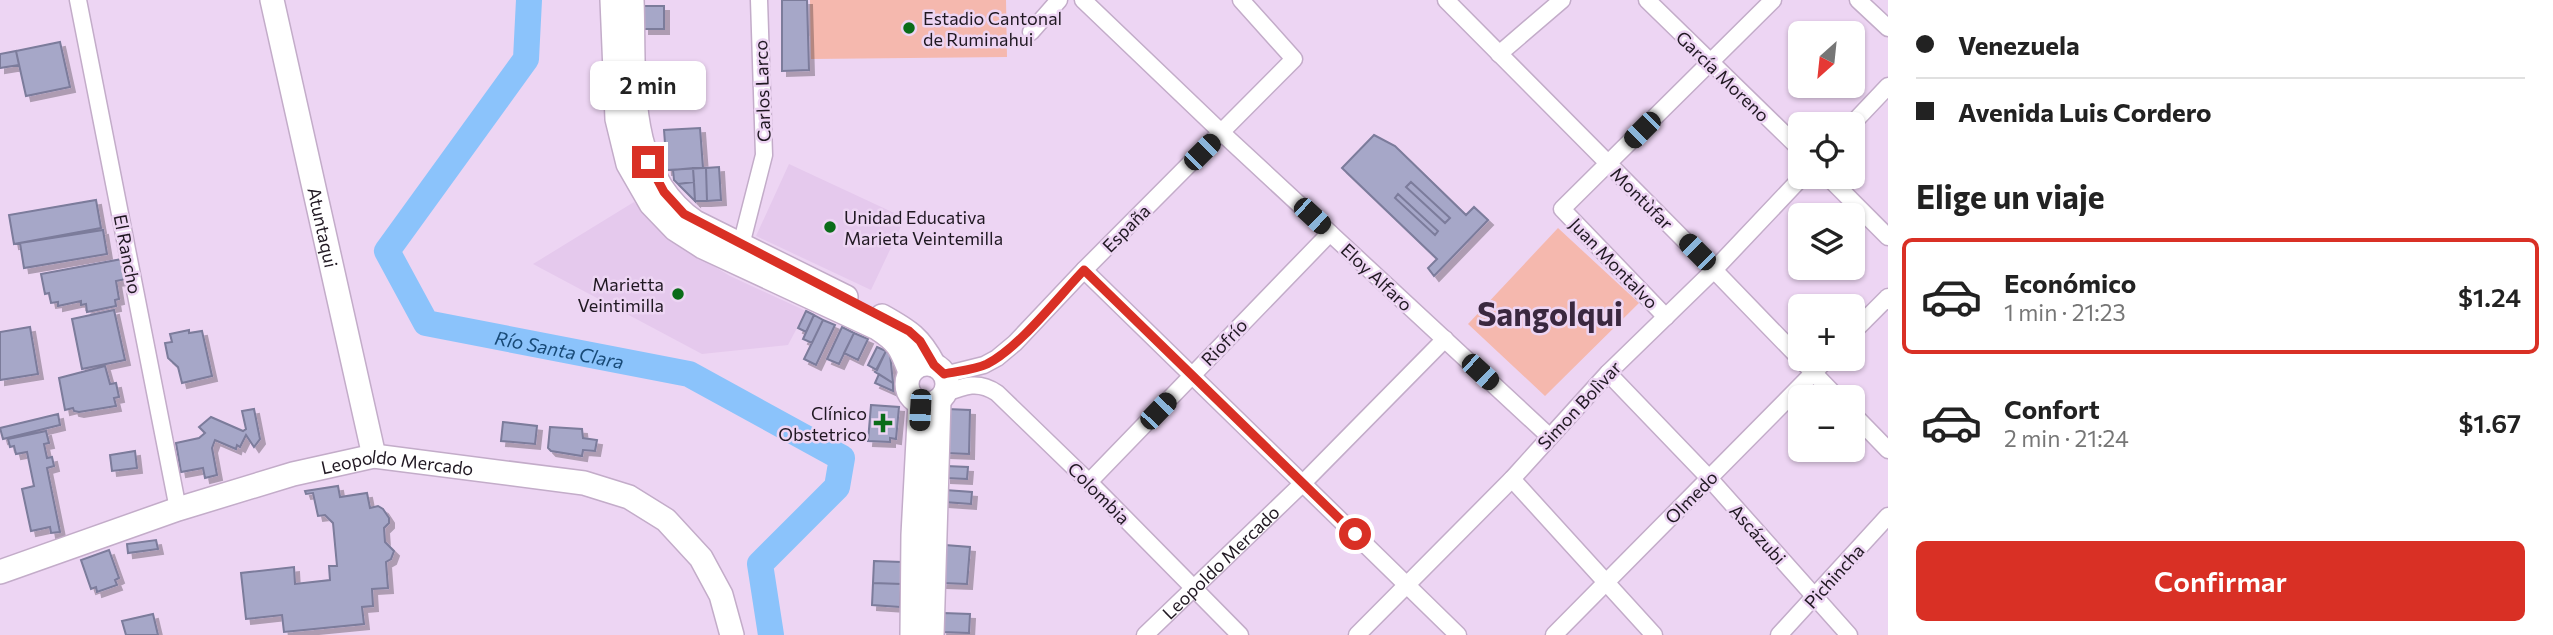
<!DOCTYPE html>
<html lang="es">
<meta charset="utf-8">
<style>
body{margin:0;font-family:Commissioner,sans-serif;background:#f2f2f2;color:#222;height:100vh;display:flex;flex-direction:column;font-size:26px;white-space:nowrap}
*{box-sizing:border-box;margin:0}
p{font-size:23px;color:#767676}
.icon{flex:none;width:38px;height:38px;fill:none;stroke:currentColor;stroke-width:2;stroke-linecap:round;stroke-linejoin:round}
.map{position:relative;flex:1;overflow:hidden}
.side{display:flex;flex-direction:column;background:#fff;width:665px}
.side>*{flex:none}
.guide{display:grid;align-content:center;height:154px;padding:0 28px;background:#fff}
.needle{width:46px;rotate:207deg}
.buttons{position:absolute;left:1788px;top:21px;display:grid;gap:14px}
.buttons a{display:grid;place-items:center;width:77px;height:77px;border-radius:10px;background:#fff;box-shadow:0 2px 5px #0004;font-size:35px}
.end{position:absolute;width:32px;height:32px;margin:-16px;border:9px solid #d93025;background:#fff;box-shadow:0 0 0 4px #fff}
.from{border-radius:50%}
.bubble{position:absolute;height:49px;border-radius:10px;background:#fff;box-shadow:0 2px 5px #0004;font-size:23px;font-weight:600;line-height:49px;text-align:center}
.car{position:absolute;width:21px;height:42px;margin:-21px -10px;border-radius:9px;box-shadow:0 0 5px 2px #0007;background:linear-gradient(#222 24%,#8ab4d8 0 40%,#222 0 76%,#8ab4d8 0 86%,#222 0)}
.guide b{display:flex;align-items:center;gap:24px;height:66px;font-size:26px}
.guide b+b{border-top:2px solid #e0e0e0}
.guide i{width:18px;height:18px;background:#222}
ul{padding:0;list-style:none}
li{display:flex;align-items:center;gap:21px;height:116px;margin:0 14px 10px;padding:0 14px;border:4px solid transparent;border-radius:10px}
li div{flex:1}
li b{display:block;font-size:26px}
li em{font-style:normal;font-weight:600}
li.active{border-color:#d93025}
li>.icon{width:63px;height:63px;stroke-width:1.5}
h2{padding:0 28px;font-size:32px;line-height:84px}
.primary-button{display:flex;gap:14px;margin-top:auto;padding:14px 28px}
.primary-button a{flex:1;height:80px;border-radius:10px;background:#d93025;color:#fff;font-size:28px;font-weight:600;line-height:80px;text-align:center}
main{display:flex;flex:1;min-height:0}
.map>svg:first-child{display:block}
</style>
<main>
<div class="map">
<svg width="1888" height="635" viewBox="0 0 1888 635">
<defs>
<filter id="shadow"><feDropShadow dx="5" dy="5" stdDeviation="0" flood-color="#0004"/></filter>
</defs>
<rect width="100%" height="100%" fill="#edd5f3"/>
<path fill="#e5c9ed" d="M789,164l116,54 -34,72 -115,-54z
M634,202l37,38 59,36 76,35 -18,34 -86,9 -169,-90z"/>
<path fill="#f5b8ae" d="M810,0h196l1,57 -196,2z
M1558,228l81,75 -94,93 -77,-72z"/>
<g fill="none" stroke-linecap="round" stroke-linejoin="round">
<path stroke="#8bc3fb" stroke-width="26" id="s1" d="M529,0l-3,59 -139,192 39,72 263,51 153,84 -5,29 -77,77 11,71"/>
</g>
<path fill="#a6a7c8" stroke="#7b7b9b" stroke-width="2" filter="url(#shadow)" d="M782,0h25l2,70 -27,1z
M644,6h20v23h-20z
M60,42l10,45 -44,9 -10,-45z
M16,51l3,14 -19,3v-14z
M680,75l1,24 -36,2 -1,-25z
M700,128l3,40 -36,2 -3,-40z
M1374,135l21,11 71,69 8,-8 14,13 -54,56 -6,-8 9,-9 -95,-91z
M719,167l2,33 -14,1 -1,-33z
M693,168h13l1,33h-12z
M693,168l1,14 -16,2 -4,-4 -1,-10z
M694,182l1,19 -17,-17z
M1411,182l39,36 -5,5 -39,-36z
M1398,194l40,37 -3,4 -40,-37z
M96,200l5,28 -87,16 -5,-29z
M103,230l4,24 -83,14 -4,-25z
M122,259l4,20 -10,2 3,18 -4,1 1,6 -29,6 -1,-8 -5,1v-4l-23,5v-4l-7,1 -2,-10 -4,1 -4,-20z
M114,310l11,50 -43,9 -10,-50z
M806,311l8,4 -8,17 -8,-4z
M814,315l9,5 -11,23 -9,-4z
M823,320l12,5 -19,40 -12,-6z
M30,327l8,47 -38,6v-48z
M842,327l12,6 -15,31 -12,-5z
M189,330v3l13,-2 10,45 -30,7 -4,-16 -10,-9 -3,-15 7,-1 -2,-8z
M854,333l14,6 -10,21 -14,-7z
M877,347l9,4 -9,19 -9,-5z
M886,351l4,3 3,29 -18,-11z
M105,366l5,18 6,-1 3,14 -5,1 2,8 -37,6 -5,-1 -1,-3 -8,2 -6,-32z
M879,374l14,9v8l-18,-8z
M871,405l28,2 -3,32 -6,-1v4l-22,-1z
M254,409l6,30 -6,8 -8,-12 -6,12 -3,-2 -1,4 -21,-9 -3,8 5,27 -12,3 -2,-10 -22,4 -5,-29 23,-5 6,-5 -6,-6 12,-10 32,14 3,-2 -4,-18z
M947,409l23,1 -1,44 -23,-1z
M58,414l2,11 -57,14 -3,-11z
M503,422l34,4 -2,18 -34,-3z
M550,427l32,2 1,9 14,2 -2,11 -12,-1 -1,6 -31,-5 -3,-3z
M46,431l3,12 -5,1 3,14 5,-1 2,9 -7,2 13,64 -9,1 -1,-6 -19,4 -9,-42 12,-3 -7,-34 -11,2 -2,-8 -4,1 -2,-8z
M135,451l2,17 -25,3 -2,-16z
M946,466l22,1 -1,12 -21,-1z
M338,486l2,11 27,-4 3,15 8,-2 5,3 6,9v5l-5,5 1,14 9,9 -3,8 -5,3 2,26 -16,1 1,17 -11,1 2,17 -80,8 -2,-17 -36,4 -5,-46 53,-6 1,17 35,-4 -1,-14h8l-4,-43 -8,-8 -7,1 -5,-23 -7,1 -1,-3z
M945,490l27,2 -1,12 -27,-2z
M156,540l2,9 -30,4 -1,-9z
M945,545l25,2 -3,37 -25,-1z
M109,550l10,28 -4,2 2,5 -20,7 -1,-5 -5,2 -10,-29z
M874,561l28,1 -1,22 -28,-1z
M873,583l28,1 -1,23 -28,-2z
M943,613l27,1 -1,19 -27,-1z
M153,614l5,21h-32l-4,-14z"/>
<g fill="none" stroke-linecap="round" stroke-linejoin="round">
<defs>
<g id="street">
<path d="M78,0l100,509"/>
<path d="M1083,0l138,132 329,305"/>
<path d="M1446,0l268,270 123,127"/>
<path d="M1647,0l154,150"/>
<path d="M1858,0l30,28"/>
<path d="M1031,32l28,-32"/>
<path d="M1499,54l63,-54"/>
<path d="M1852,124l36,-38"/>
<path d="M1828,177l60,60"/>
<path d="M739,253l25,-98 -5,-155"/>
<path d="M1084,270l374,365"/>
<path d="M1666,317l-104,-108 211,-209"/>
<path d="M1853,332l35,-35"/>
<path d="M1608,373l101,105 140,157"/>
<path d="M944,375l40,-10 13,-7 18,-15 69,-73 210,-211 -53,-59"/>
<path d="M944,394c20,-8 34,-14 53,-1l92,89 151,153"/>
<path d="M1853,414l35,36"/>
<path d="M1512,479l142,156"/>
<path d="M1089,482l241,-249"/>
<path id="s2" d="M1145,635l158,-152 142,-144"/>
<path d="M1357,635l155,-156 96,-106 106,-103 88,-93"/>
<path d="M1554,635l273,-276"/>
<path d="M1779,635l109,-119"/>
</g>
<g id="secondary">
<path id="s3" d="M272,0l102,456"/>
<path d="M612,0l5,119 11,45 23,40 24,25 28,18 174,81c22,14 24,21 33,44"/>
<path d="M632,0c3,77 -9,172 63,222l151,75"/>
<path d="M882,316c27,15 38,22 52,49"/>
<circle cx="927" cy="384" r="20"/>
<path id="s4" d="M0,572l178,-63 115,-35 81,-18 210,27 45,14 37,23 35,38 20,37 11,40"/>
<path d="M912,635l1,-100 7,-133"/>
<path d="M932,635l7,-235"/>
</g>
</defs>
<use href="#street" stroke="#c3acc9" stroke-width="19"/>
<use href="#secondary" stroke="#c3acc9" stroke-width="26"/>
<use href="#street" stroke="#fff" stroke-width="16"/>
<use href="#secondary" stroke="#fff" stroke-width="23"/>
</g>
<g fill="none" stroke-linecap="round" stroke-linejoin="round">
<path stroke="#d93025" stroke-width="9" d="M648,162l16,30 20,22 225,117 11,10 14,24 10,9c14,-3 30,-4 43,-10 32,-16 71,-67 97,-94l271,264"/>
</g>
<g fill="#0a6c19" stroke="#edd5f3" stroke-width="2.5">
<circle cx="909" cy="28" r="7"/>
<circle cx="830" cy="227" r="7"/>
<circle cx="678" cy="294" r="7"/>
<path d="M879.5 412.5h7v7h7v7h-7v7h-7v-7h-7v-7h7z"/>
</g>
<g text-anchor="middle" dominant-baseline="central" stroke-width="5" stroke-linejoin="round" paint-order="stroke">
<g font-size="18" fill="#201822" stroke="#edd5f3" text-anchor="start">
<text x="923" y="18">Estadio Cantonal<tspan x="923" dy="21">de Ruminahui</tspan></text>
<text x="844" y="217">Unidad Educativa<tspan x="844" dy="21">Marieta Veintemilla</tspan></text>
<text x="664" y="284" text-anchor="end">Marietta<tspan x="664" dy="21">Veintimilla</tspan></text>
<text x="867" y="413" text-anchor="end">Clínico<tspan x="867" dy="21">Obstetrico</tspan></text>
</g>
<g font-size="18" fill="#201822" stroke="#edd5f3">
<text transform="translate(1723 76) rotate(44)">García Moreno</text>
<text transform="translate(762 91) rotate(-92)">Carlos Larco</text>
<text transform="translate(1642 198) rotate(45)">Montùfar</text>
<text stroke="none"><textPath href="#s3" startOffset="233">Atuntaqui</textPath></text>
<text transform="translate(1126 228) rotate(-45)">España</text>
<text transform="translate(128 254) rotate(79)">El Rancho</text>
<text transform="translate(1614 263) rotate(46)">Juan Montalvo</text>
<text transform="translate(1377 277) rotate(43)">Eloy Alfaro</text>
<text transform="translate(1224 342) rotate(-46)">Riofrío</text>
<text transform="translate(1579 405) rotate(-47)">Simon Bolìvar</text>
<text stroke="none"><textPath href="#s4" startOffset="415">Leopoldo Mercado</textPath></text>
<text transform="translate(1099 493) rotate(45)">Colombia</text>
<text transform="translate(1691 497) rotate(-45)">Olmedo</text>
<text transform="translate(1758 534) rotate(48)">Ascázubi</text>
<text stroke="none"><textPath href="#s2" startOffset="105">Leopoldo Mercado</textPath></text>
<text transform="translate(1834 576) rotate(-48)">Pichincha</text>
</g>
<g font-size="19" font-style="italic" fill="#184a77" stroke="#edd5f3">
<text stroke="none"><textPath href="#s1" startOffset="514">Río Santa Clara</textPath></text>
</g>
<g font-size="32" font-weight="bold" fill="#3a283f" stroke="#edd5f3">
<text x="1550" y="313">Sangolqui</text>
</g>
</g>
</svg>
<div class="buttons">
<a><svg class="needle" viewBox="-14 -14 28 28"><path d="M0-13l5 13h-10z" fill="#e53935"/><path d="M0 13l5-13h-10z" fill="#767676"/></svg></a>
<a><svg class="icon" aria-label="locate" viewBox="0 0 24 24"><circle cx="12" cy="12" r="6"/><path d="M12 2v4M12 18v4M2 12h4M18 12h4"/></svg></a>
<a><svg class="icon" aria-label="layers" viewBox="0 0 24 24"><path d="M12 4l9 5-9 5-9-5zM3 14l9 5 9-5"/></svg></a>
<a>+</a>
<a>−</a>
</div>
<i class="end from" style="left:1355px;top:534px"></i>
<i class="end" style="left:648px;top:162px"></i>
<div class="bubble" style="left:590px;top:61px;width:116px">2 min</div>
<i class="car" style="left:1642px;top:130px;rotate:225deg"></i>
<i class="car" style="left:1202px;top:152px;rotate:45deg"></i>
<i class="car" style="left:1312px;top:216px;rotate:133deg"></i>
<i class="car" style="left:1697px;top:252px;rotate:315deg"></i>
<i class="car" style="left:1480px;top:372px;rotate:133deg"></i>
<i class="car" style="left:920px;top:410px;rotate:183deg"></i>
<i class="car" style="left:1158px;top:411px;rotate:44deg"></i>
</div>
<section class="side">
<div class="guide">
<b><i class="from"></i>Venezuela</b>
<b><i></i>Avenida Luis Cordero</b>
</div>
<h2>Elige un viaje</h2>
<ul>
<li class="active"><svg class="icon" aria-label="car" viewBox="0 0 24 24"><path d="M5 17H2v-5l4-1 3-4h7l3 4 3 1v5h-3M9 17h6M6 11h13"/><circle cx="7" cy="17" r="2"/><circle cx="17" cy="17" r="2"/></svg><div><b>Económico</b><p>1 min · 21:23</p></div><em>$1.24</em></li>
<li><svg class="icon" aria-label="car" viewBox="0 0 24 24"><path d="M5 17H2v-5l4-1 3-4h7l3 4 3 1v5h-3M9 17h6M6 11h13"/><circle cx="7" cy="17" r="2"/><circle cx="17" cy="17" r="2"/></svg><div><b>Confort</b><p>2 min · 21:24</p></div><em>$1.67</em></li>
</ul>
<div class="primary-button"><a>Confirmar</a></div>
</section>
</main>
